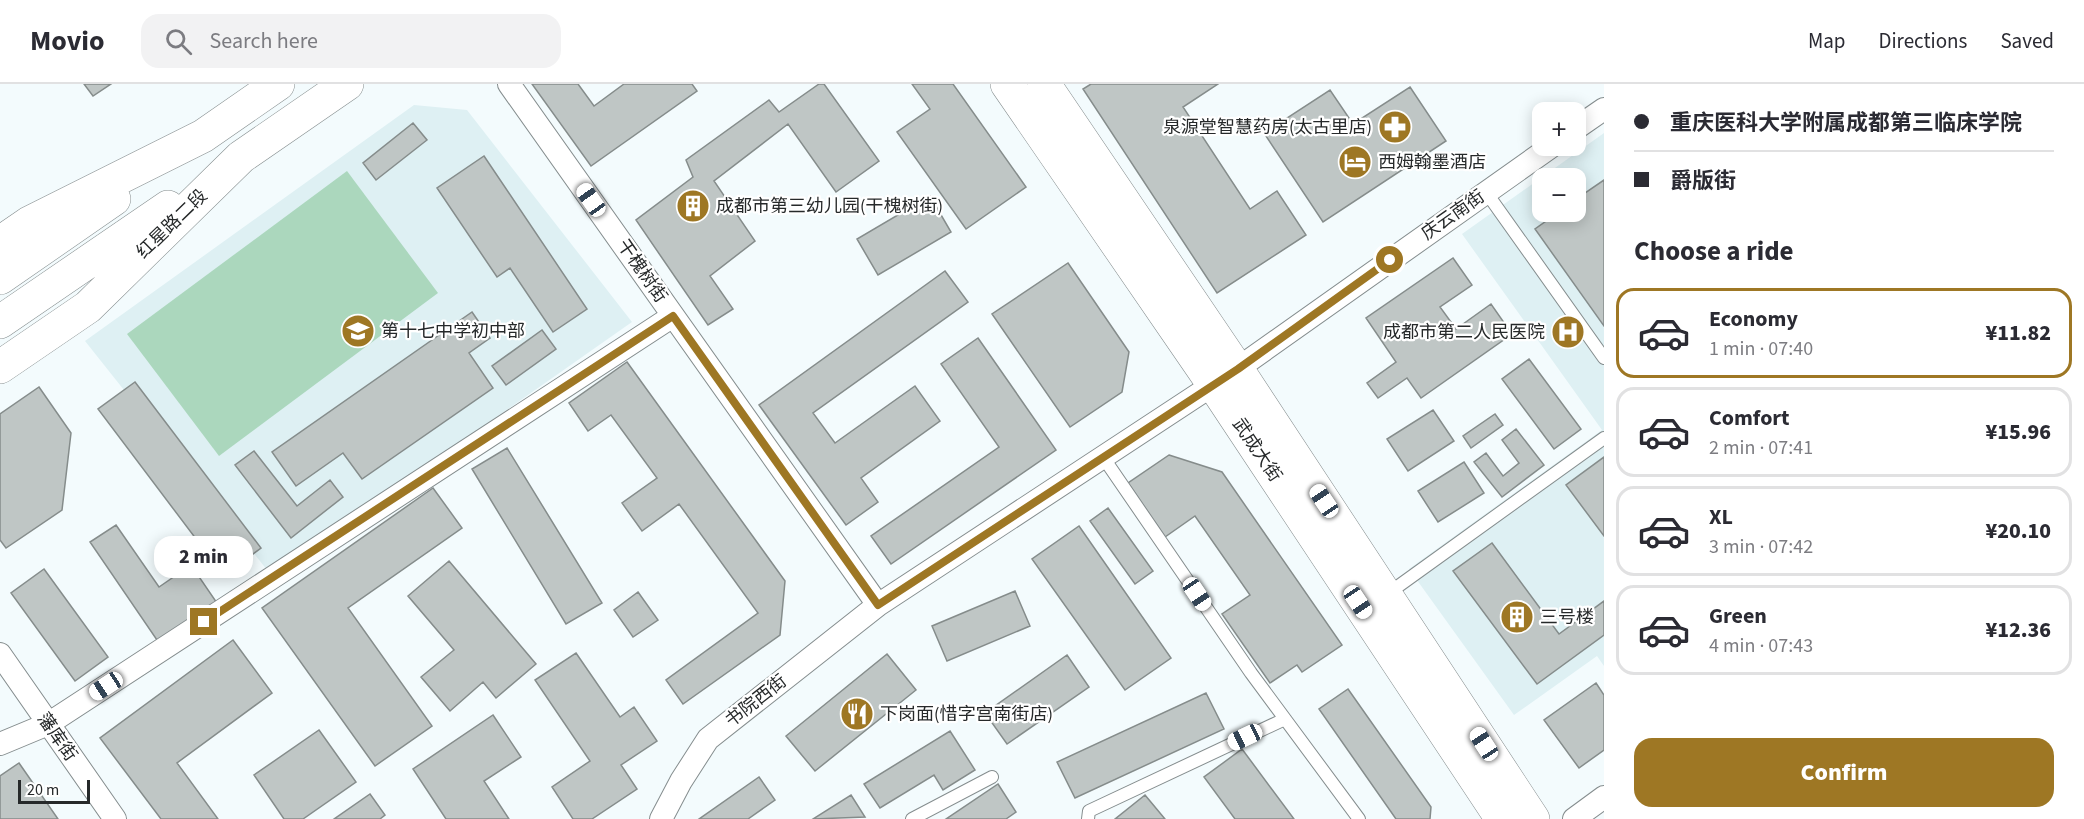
<!DOCTYPE html>
<meta charset="utf-8">
<style>
body{margin:0;font-family:"Source Sans 3","Noto Sans SC",sans-serif;background:#f2f2f3;color:#2b2b33;height:100vh;display:flex;flex-direction:column;font-size:22px;white-space:nowrap}
*{box-sizing:border-box;margin:0}
p{font-size:20px;color:#7c7c81}
.icon{flex:none;width:33px;height:33px;fill:none;stroke:currentColor;stroke-width:2;stroke-linecap:round;stroke-linejoin:round}
.map{position:relative;flex:1;overflow:hidden}
.panel{display:flex;flex-direction:column;background:#fff;width:480px}
.panel>*{flex:none}
.top-card{display:grid;align-content:center;height:132px;padding:0 30px;background:#fff}
.controls{position:absolute;left:1532px;top:18px;display:grid;gap:12px}
.controls a{display:grid;place-items:center;width:54px;height:54px;border-radius:12px;background:#fff;box-shadow:0 3px 15px #0003;font-size:30px}
.scale{position:absolute;left:18px;bottom:15px;width:72px;box-sizing:border-box;padding-left:6px;border:3px solid #26292a;border-top:0;font-size:16px;line-height:21px;white-space:nowrap;color:#26292a;-webkit-text-stroke:4px #fff;paint-order:stroke}
.end{position:absolute;width:27px;height:27px;margin:-14px;border:8px solid #9e7724;background:#fff;box-shadow:0 0 0 3px #fff}
.from{border-radius:50%}
.bubble{position:absolute;height:42px;border-radius:18px;background:#fff;box-shadow:0 3px 15px #0003;font-size:20px;font-weight:800;line-height:42px;text-align:center}
.car{position:absolute;width:18px;height:36px;margin:-18px -9px;border-radius:8px;box-shadow:0 0 4px 2px #0007;background:linear-gradient(#fff 24%,#345 0 40%,#fff 0 76%,#345 0 86%,#fff 0)}
.top-card b{display:flex;align-items:center;gap:21px;height:57px;font-size:22px}
.top-card b+b{border-top:2px solid #e1e1e2}
.top-card i{width:15px;height:15px;background:#2b2b33}
ul{padding:0;list-style:none}
li{display:flex;align-items:center;gap:18px;height:90px;margin:0 12px 9px;padding:0 18px;border:3px solid #e1e1e2;border-radius:18px}
li div{flex:1}
li b{display:block;font-size:22px}
li em{font-style:normal;font-weight:800}
li.on{border-color:#9e7724}
li>.icon{width:54px;height:54px;stroke-width:1.5}
h2{padding:0 30px;font-size:27px;line-height:72px}
.cta{display:flex;gap:12px;margin-top:auto;padding:12px 30px}
.cta a{flex:1;height:69px;border-radius:18px;background:#9e7724;color:#fff;font-size:24px;font-weight:800;line-height:69px;text-align:center}
header{display:flex;align-items:center;gap:36px;box-sizing:border-box;height:84px;padding:0 30px;background:#fff;border-bottom:2px solid #e1e1e2}
header strong{font-size:28px}
nav{display:flex;gap:33px;margin-inline-start:auto;font-size:21px}
.search{width:420px;height:54px;background:#f2f2f3;display:flex;align-items:center;gap:15px;box-sizing:border-box;padding:0 21px;border-radius:18px;color:#7c7c81;font-size:22px}
main{display:flex;flex:1;min-height:0}
.map>svg:first-child{display:block}
</style>
<header>
<strong>Movio</strong>
<div class="search"><svg class="icon" aria-label="search" viewBox="0 0 24 24"><circle cx="10" cy="10" r="6"/><path d="M15 15l6 6"/></svg>Search here</div>
<nav><a>Map</a><a>Directions</a><a>Saved</a></nav>
</header>
<main>
<div class="map">
<svg width="1604" height="735" viewBox="0 0 1604 735">
<rect width="100%" height="100%" fill="#f3fbfd"/>
<path fill="#def0f3" fill-rule="evenodd" d="M414,21l53,5 165,212 -361,253 -186,-234z
M1604,49v533l-7,-10 -83,59 -105,-146 193,-139 -140,-196zM1542,94h33v34h-33z"/>
<path fill="#abd7bd" d="M347,87l91,122 -219,163 -92,-122z"/>
<path fill="#bfc6c5" stroke="#858c8b" stroke-width="1.5" d="M84,0h27l-18,12z
M532,0h46l16,22 30,-22h68l5,7 -106,75z
M819,0h5l55,77 -43,31 -48,-68 -74,57 41,60 -45,35 23,33 -25,16 -72,-105 57,-43 -7,-17 83,-60 10,12z
M912,0h41l73,103 -60,42 -69,-97 33,-23z
M1091,0h127l-35,23 67,102 27,-18 29,44 -89,58 -134,-204z
M1410,3l36,54 -123,81 -59,-89 66,-43 23,34z
M413,39l14,17 -51,40 -13,-17z
M484,72l103,153 -34,23 -43,-64 -13,9 -60,-89z
M1604,96v146l-69,-97 24,-17h16v-12z
M930,112l21,36 -73,43 -21,-36z
M1453,174l19,27 -32,22 16,22 35,-25 21,30 -91,64 -14,-20 -29,20 -11,-15 29,-21 -30,-44z
M1068,179l61,89 -7,40 -52,35 -78,-113z
M945,187l23,31 -155,111 22,30 80,-57 25,35 -79,57 17,24 -32,23 -87,-120z
M472,228l18,26 -21,15 24,35 -131,91 -19,-26 -47,33 -24,-34z
M542,246l14,19 -50,36 -14,-19z
M978,254l78,112 -165,114 -20,-28 128,-89 -58,-83z
M1529,275l52,70 -27,20 -52,-70z
M627,278l158,219 -5,54 -97,69 -17,-24 92,-67 -79,-109 -37,27 -20,-28 35,-25 -46,-63 -23,16 -19,-28z
M135,298l126,166 -37,28 -126,-167z
M39,303l32,46 -9,77 -56,38 -6,-8v-126z
M1433,326l21,31 -46,30 -21,-32z
M1495,330l8,11 -32,23 -8,-12z
M1516,345l28,36 -42,32 -28,-35 12,-9 17,23 16,-13 -17,-23z
M507,364l95,155 -36,21 -94,-155z
M254,367l43,55 33,-26 13,17 -52,41 -56,-73z
M1169,371l53,17 120,173 -40,27 -5,-7 -27,18 -48,-69 28,-19 -55,-79 -30,21 -37,-54z
M1604,373v79l-38,-51z
M1464,378l20,31 -46,29 -20,-31z
M433,404l29,40 -114,80 84,118 -57,40 -113,-158z
M1108,424l45,63 -18,13 -45,-63z
M116,441l43,62 32,-22 26,38 -58,40 -69,-101z
M1079,442l92,132 -46,32 -93,-131z
M1492,459l67,91 45,-33v34l-67,49 -84,-113z
M449,477l87,103 -40,34 -13,-16 -33,29 -29,-34 33,-27 -46,-54z
M44,485l64,88 -33,24 -64,-88z
M1015,507l15,35 -83,35 -15,-35z
M638,508l20,28 -25,17 -19,-27z
M233,556l39,53 -95,70 41,56h-57l-61,-81z
M576,569l44,64 14,-10 23,34 -36,24 16,24 -45,30h-19l-21,-32 38,-26 -55,-81z
M887,570l29,36 -101,81 -29,-35z
M1067,571l22,32 -82,57 -22,-31z
M1596,599l8,12v55l-25,18 -35,-48z
M1348,605l83,118 -1,12h-34l-77,-110z
M1206,609l18,36 -149,69 -18,-36z
M493,631l28,42 -37,24 25,38h-63l-33,-50z
M319,646l37,52 -53,37h-19l-30,-44z
M950,647l25,39 -32,20 -9,-15 -54,33 -16,-24z
M1242,665l52,70h-59l-31,-42z
M19,679l39,56h-58v-43z
M759,693l16,23 -27,19h-49z
M998,700l18,28 -10,7h-60z
M370,710l15,21 -5,4h-46z
M851,711l14,22 -52,2z
M1145,711l20,24h-50z"/>
<g fill="none" stroke-linecap="round" stroke-linejoin="round">
<defs>
<path id="service" d="M1486,108l118,166
M1103,373l148,216 108,146
M1386,511l218,-157
M912,735l80,-42
M1088,735l1,-8 196,-92"/>
<path id="minor" d="M509,0l369,521
M1575,45l29,-20
M0,570l115,165
M0,660l48,-20 625,-408
M661,735l20,-38 27,-42 170,-134 359,-236 315,-223
M1574,735l30,-22"/>
<path id="secondary" d="M1007,0l207,301 288,434
M1044,0l193,285 296,450"/>
<path id="primary" d="M0,159l29,-20 174,-87 75,-52
M0,194l114,-79
M0,238l168,-115
M0,283l88,-60 153,-150 106,-73"/>
</defs>
<use href="#service" stroke="#858d8e" stroke-width="14"/>
<use href="#minor" stroke="#858d8e" stroke-width="24"/>
<use href="#secondary" stroke="#858d8e" stroke-width="34"/>
<use href="#primary" stroke="#858d8e" stroke-width="34"/>
<use href="#service" stroke="#fff" stroke-width="12"/>
<use href="#minor" stroke="#fff" stroke-width="22"/>
<use href="#secondary" stroke="#fff" stroke-width="33"/>
<use href="#primary" stroke="#fff" stroke-width="33"/>
</g>
<g fill="none" stroke-linecap="round" stroke-linejoin="round">
<path stroke="#9e7724" stroke-width="8" d="M204,538l469,-306 205,289 360,-236 152,-109"/>
</g>
<defs>
<symbol id="pharmacy-disc" viewBox="-11 -11 22 22"><circle r="9.5" fill="#9e7724" stroke="#fff"/><path d="M-2-6h4v4h4v4h-4v4h-4v-4h-4v-4h4Z" fill="#fff"/></symbol>
<symbol id="hotel-disc" viewBox="-11 -11 22 22"><circle r="9.5" fill="#9e7724" stroke="#fff"/><path d="M-6-4.5h1.5V1H6V5H4.5V3h-9V5H-6ZM-4 0a1.8 1.8 0 1 1 3.6 0ZM.5 0V-2.5h3Q6-2.5 6 0Z" fill="#fff"/></symbol>
<symbol id="building-disc" viewBox="-11 -11 22 22"><circle r="9.5" fill="#9e7724" stroke="#fff"/><path d="M-4-6H4V6H1V3H-1V6H-4ZM-2.5-4.3h1.7v1.8h-1.7ZM.8-4.3h1.7v1.8H.8ZM-2.5-1h1.7V.8h-1.7ZM.8-1h1.7V.8H.8Z" fill="#fff"/></symbol>
<symbol id="school-disc" viewBox="-11 -11 22 22"><circle r="9.5" fill="#9e7724" stroke="#fff"/><path d="M0-5L7-2L0 1L-7-2ZM-4 1L0 2.5L4 1V4Q0 6-4 4Z" fill="#fff"/></symbol>
<symbol id="hospital-disc" viewBox="-11 -11 22 22"><circle r="9.5" fill="#9e7724" stroke="#fff"/><path d="M-5-5h3v3.5h4V-5h3V5h-3V1.5h-4V5h-3Z" fill="#fff"/></symbol>
<symbol id="restaurant-disc" viewBox="-11 -11 22 22"><circle r="9.5" fill="#9e7724" stroke="#fff"/><path d="M-5-6h1v4h1v-4h1v4h1v-4h1v5L-1.5 .5V6h-2V.5L-5-1ZM5-6V6H3V1.5H1.5Q1.5-4 5-6Z" fill="#fff"/></symbol>
</defs>
<g fill-rule="evenodd">
<use href="#pharmacy-disc" x="1376" y="24" width="38" height="38"/>
<use href="#hotel-disc" x="1336" y="59" width="38" height="38"/>
<use href="#building-disc" x="674" y="103" width="38" height="38"/>
<use href="#school-disc" x="339" y="228" width="38" height="38"/>
<use href="#hospital-disc" x="1549" y="229" width="38" height="38"/>
<use href="#building-disc" x="1498" y="514" width="38" height="38"/>
<use href="#restaurant-disc" x="838" y="611" width="38" height="38"/>
</g>
<g text-anchor="middle" dominant-baseline="central" stroke-width="4.5" stroke-linejoin="round" paint-order="stroke">
<g font-size="18" fill="#26292a" stroke="#fff" text-anchor="start">
<text x="1372" y="43" text-anchor="end">泉源堂智慧药房(太古里店)</text>
<text x="1378" y="78">西姆翰墨酒店</text>
<text x="716" y="122">成都市第三幼儿园(干槐树街)</text>
<text x="381" y="247">第十七中学初中部</text>
<text x="1545" y="248" text-anchor="end">成都市第二人民医院</text>
<text x="1540" y="533">三号楼</text>
<text x="880" y="630">下岗面(惜字宫南街店)</text>
</g>
<g font-size="18" fill="#26292a" stroke="#fff">
<text transform="translate(1453 131) rotate(-35)">庆云南街</text>
<text transform="translate(172 140) rotate(-44)">红星路二段</text>
<text transform="translate(642 187) rotate(55)">干槐树街</text>
<text transform="translate(1257 366) rotate(56)">武成大街</text>
<text transform="translate(756 617) rotate(-38)">书院西街</text>
<text transform="translate(57 653) rotate(55)">藩库街</text>
</g>
</g>
</svg>
<div class="controls">
<a>+</a>
<a>−</a>
</div>
<div class="scale">20 m</div>
<i class="end from" style="left:1390px;top:176px"></i>
<i class="end" style="left:204px;top:538px"></i>
<div class="bubble" style="left:154px;top:452px;width:99px">2 min</div>
<i class="car" style="left:591px;top:116px;rotate:325deg"></i>
<i class="car" style="left:1324px;top:417px;rotate:326deg"></i>
<i class="car" style="left:1197px;top:510px;rotate:146deg"></i>
<i class="car" style="left:1358px;top:518px;rotate:146deg"></i>
<i class="car" style="left:106px;top:602px;rotate:237deg"></i>
<i class="car" style="left:1245px;top:653px;rotate:245deg"></i>
<i class="car" style="left:1484px;top:660px;rotate:327deg"></i>
</div>
<section class="panel">
<div class="top-card">
<b><i class="from"></i>重庆医科大学附属成都第三临床学院</b>
<b><i></i>爵版街</b>
</div>
<h2>Choose a ride</h2>
<ul>
<li class="on"><svg class="icon" aria-label="car" viewBox="0 0 24 24"><path d="M5 17H2v-5l4-1 3-4h7l3 4 3 1v5h-3M9 17h6M6 11h13"/><circle cx="7" cy="17" r="2"/><circle cx="17" cy="17" r="2"/></svg><div><b>Economy</b><p>1 min · 07:40</p></div><em>¥11.82</em></li>
<li><svg class="icon" aria-label="car" viewBox="0 0 24 24"><path d="M5 17H2v-5l4-1 3-4h7l3 4 3 1v5h-3M9 17h6M6 11h13"/><circle cx="7" cy="17" r="2"/><circle cx="17" cy="17" r="2"/></svg><div><b>Comfort</b><p>2 min · 07:41</p></div><em>¥15.96</em></li>
<li><svg class="icon" aria-label="car" viewBox="0 0 24 24"><path d="M5 17H2v-5l4-1 3-4h7l3 4 3 1v5h-3M9 17h6M6 11h13"/><circle cx="7" cy="17" r="2"/><circle cx="17" cy="17" r="2"/></svg><div><b>XL</b><p>3 min · 07:42</p></div><em>¥20.10</em></li>
<li><svg class="icon" aria-label="car" viewBox="0 0 24 24"><path d="M5 17H2v-5l4-1 3-4h7l3 4 3 1v5h-3M9 17h6M6 11h13"/><circle cx="7" cy="17" r="2"/><circle cx="17" cy="17" r="2"/></svg><div><b>Green</b><p>4 min · 07:43</p></div><em>¥12.36</em></li>
</ul>
<div class="cta"><a>Confirm</a></div>
</section>
</main>
